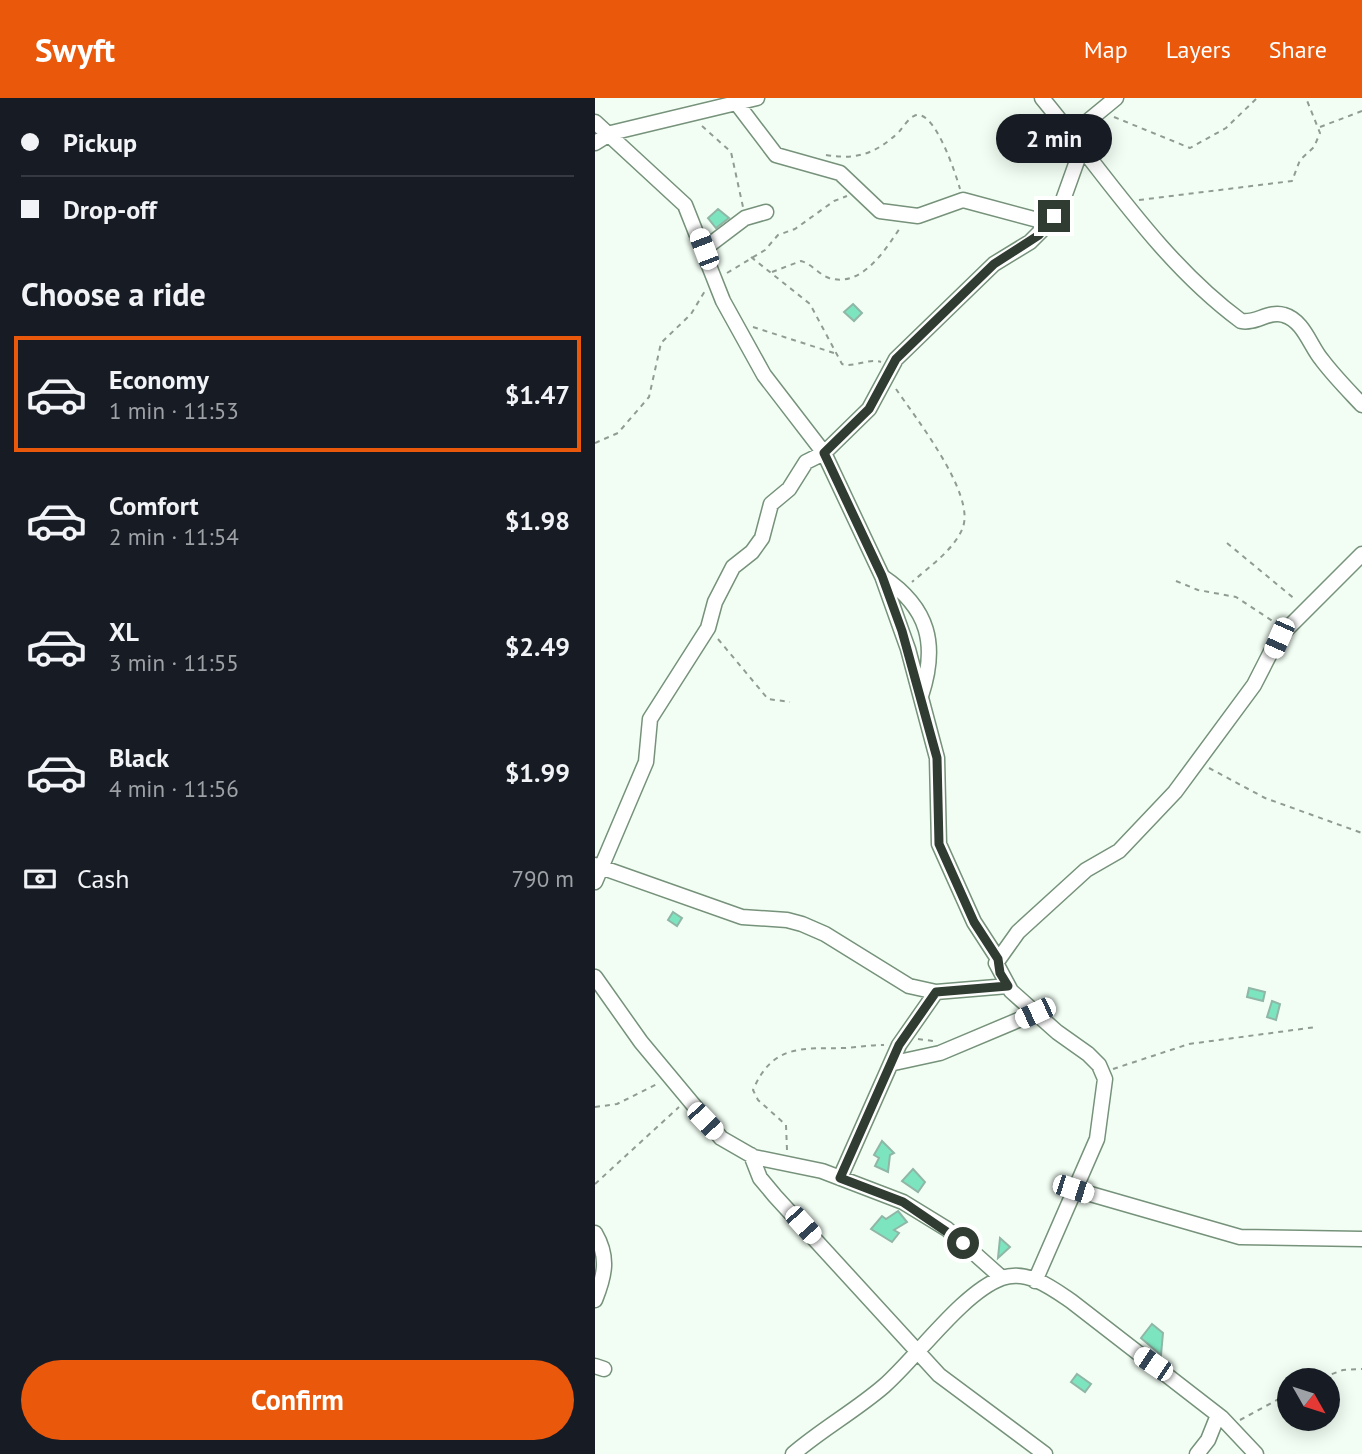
<!DOCTYPE html>
<meta charset="utf-8">
<style>
body{margin:0;font-family:"PT Sans",sans-serif;background:#20242c;color:#f1f3f6;height:100vh;display:flex;flex-direction:column;font-size:26px;white-space:nowrap}
*{box-sizing:border-box;margin:0}
p{font-size:23px;color:#9ea1a6}
.icon{flex:none;width:38px;height:38px;fill:none;stroke:currentColor;stroke-width:2;stroke-linecap:round;stroke-linejoin:round}
.map{position:relative;flex:1;overflow:hidden}
.details{display:flex;flex-direction:column;background:#171b24;width:595px}
.details>*{flex:none}
.banner{display:grid;align-content:center;height:154px;padding:0 21px;background:#171b24}
.needle{width:46px;rotate:129deg}
.controls{position:absolute;left:682px;top:1270px;display:grid;gap:14px}
.controls a{display:grid;place-items:center;width:63px;height:63px;border-radius:50%;background:#171b24;box-shadow:0 4px 18px #0003;font-size:35px}
.end{position:absolute;width:32px;height:32px;margin:-16px;border:9px solid #303c31;background:#fff;box-shadow:0 0 0 4px #fff}
.from{border-radius:50%}
.bubble{position:absolute;height:49px;border-radius:24px;background:#171b24;box-shadow:0 4px 18px #0003;font-size:23px;font-weight:800;line-height:49px;text-align:center}
.car{position:absolute;width:21px;height:42px;margin:-21px -10px;border-radius:9px;box-shadow:0 0 5px 2px #0007;background:linear-gradient(#fff 24%,#345 0 40%,#fff 0 76%,#345 0 86%,#fff 0)}
.banner b{display:flex;align-items:center;gap:24px;height:66px;font-size:26px}
.banner b+b{border-top:2px solid #363941}
.banner i{width:18px;height:18px;background:#f1f3f6}
ul{padding:0;list-style:none}
li{display:flex;align-items:center;gap:21px;height:116px;margin:0 14px 10px;padding:0 7px;border:4px solid transparent;border-radius:0px}
li div{flex:1}
li b{display:block;font-size:26px}
li em{font-style:normal;font-weight:800}
li.selected{border-color:#ea580c}
li>.icon{width:63px;height:63px;stroke-width:1.5}
h2{padding:0 21px;font-size:32px;line-height:84px}
.pay{display:flex;align-items:center;gap:18px;height:77px;padding:0 21px;font-size:26px}
.pay p{margin-inline-start:auto}
.action{display:flex;gap:14px;margin-top:auto;padding:14px 21px}
.action a{flex:1;height:80px;border-radius:42px;background:#ea580c;color:#fff;font-size:28px;font-weight:800;line-height:80px;text-align:center}
header{display:flex;align-items:center;gap:42px;box-sizing:border-box;height:98px;padding:0 35px;background:#ea580c;color:#fff}
header strong{font-size:33px}
nav{display:flex;gap:38px;margin-inline-start:auto;font-size:24px}
main{display:flex;flex:1;min-height:0}
.map>svg:first-child{display:block}
</style>
<header>
<strong>Swyft</strong>
<nav><a>Map</a><a>Layers</a><a>Share</a></nav>
</header>
<main>
<section class="details">
<div class="banner">
<b><i class="from"></i>Pickup</b>
<b><i></i>Drop-off</b>
</div>
<h2>Choose a ride</h2>
<ul>
<li class="selected"><svg class="icon" aria-label="car" viewBox="0 0 24 24"><path d="M5 17H2v-5l4-1 3-4h7l3 4 3 1v5h-3M9 17h6M6 11h13"/><circle cx="7" cy="17" r="2"/><circle cx="17" cy="17" r="2"/></svg><div><b>Economy</b><p>1 min · 11:53</p></div><em>$1.47</em></li>
<li><svg class="icon" aria-label="car" viewBox="0 0 24 24"><path d="M5 17H2v-5l4-1 3-4h7l3 4 3 1v5h-3M9 17h6M6 11h13"/><circle cx="7" cy="17" r="2"/><circle cx="17" cy="17" r="2"/></svg><div><b>Comfort</b><p>2 min · 11:54</p></div><em>$1.98</em></li>
<li><svg class="icon" aria-label="car" viewBox="0 0 24 24"><path d="M5 17H2v-5l4-1 3-4h7l3 4 3 1v5h-3M9 17h6M6 11h13"/><circle cx="7" cy="17" r="2"/><circle cx="17" cy="17" r="2"/></svg><div><b>XL</b><p>3 min · 11:55</p></div><em>$2.49</em></li>
<li><svg class="icon" aria-label="car" viewBox="0 0 24 24"><path d="M5 17H2v-5l4-1 3-4h7l3 4 3 1v5h-3M9 17h6M6 11h13"/><circle cx="7" cy="17" r="2"/><circle cx="17" cy="17" r="2"/></svg><div><b>Black</b><p>4 min · 11:56</p></div><em>$1.99</em></li>
</ul>
<div class="pay"><svg class="icon" aria-label="cash" viewBox="0 0 24 24"><path d="M3 7h18v10H3z"/><circle cx="12" cy="12" r="2"/></svg>Cash<p>790 m</p></div>
<div class="action"><a>Confirm</a></div>
</section>
<div class="map">
<svg width="767" height="1356" viewBox="0 0 767 1356">
<rect width="100%" height="100%" fill="#f2fef4"/>
<path fill="#7ce5bf" stroke="#8fb6a6" stroke-width="2" d="M123,111l11,9 -13,10 -8,-10z
M258,206l9,9 -8,8 -10,-9z
M78,814l9,6 -5,8 -9,-6z
M654,890l16,4 -2,9 -16,-4z
M677,903l8,3 -4,16 -9,-3z
M287,1043l12,12 -4,2 -2,17 -13,-6 4,-8 -5,-3z
M318,1071l12,13 -7,10 -16,-11z
M303,1113l9,11 -13,8 5,3 -7,9 -21,-13 11,-13 4,3z
M405,1140l10,9 -12,11z
M557,1226l11,9 -2,22 -20,-17z
M482,1276l14,10 -6,8 -14,-10z"/>
<g fill="none" stroke-linecap="round" stroke-linejoin="round">
<defs>
<path id="minor" d="M447,0c63,76 119,164 199,223 15,3 28,-11 43,-6 20,6 26,31 38,45 12,16 26,30 40,45
M143,7l38,50 64,18 40,38 38,5 45,-16 86,23
M0,24l90,83 38,96 41,74 60,78 58,123 26,73 29,109 2,86 35,78 24,37
M476,37l45,-37
M0,45l16,-10 146,-35
M109,151l41,-31 21,-6
M288,479c46,31 55,68 38,119
M0,767l147,52 45,3 15,4 23,10 84,52 27,6 72,-6
M0,784l51,-120 4,-43 58,-91 7,-26 18,-35 19,-15 10,-14 9,-34 18,-15 17,-27 18,-9 45,-44 27,-50 98,-95 36,-22 19,-19 14,-23 19,-53
M0,879l46,65 80,96 33,19 68,14 81,31 44,27 55,49
M299,965l46,-10 95,-40
M156,1057l9,23 15,18 164,179 106,79
M245,1080l59,-133 37,-53
M478,1091l167,48 122,2
M0,1135c14,24 10,42 0,67
M440,1183l62,-142 8,-60 -6,-14 -11,-11 -31,-22 -46,-41 -15,-28 22,-31 68,-62 33,-19 56,-59 79,-107 24,-47 84,-84
M0,1268l9,3
M198,1356c29,-25 62,-43 91,-68 33,-29 79,-94 118,-108 25,-9 50,10 69,23l151,117 34,36
M602,1356l11,-14 10,-25"/>
</defs>
<use href="#minor" stroke="#76927a" stroke-width="17"/>
<path stroke="#909c92" stroke-width="2" stroke-dasharray="5 5" stroke-linecap="butt" d="M519,19l76,31 36,-20 31,-30
M107,28l29,26 12,55
M725,29l42,-16
M231,57c31,5 49,-1 73,-23 4,-5 10,-14 15,-16 20,-10 42,59 46,73
M544,102l153,-19 8,-21 14,-13 6,-14 -14,-35
M156,159l59,47 32,60c12,4 25,-6 39,-2
M177,174l29,-11c11,3 17,13 28,17 33,10 56,-28 71,-50
M132,175l38,-23 13,-15 17,-6 39,-28 13,-5
M158,229l81,26
M301,291c19,28 79,104 67,138 -8,22 -34,40 -51,55
M0,345l23,-10 31,-36 12,-54 30,-29 14,-23
M632,445l69,57
M581,483l22,9 38,7 38,25
M123,541l50,60 22,3
M614,670l56,30 97,35
M323,941l15,2
M518,971l76,-25 127,-17
M0,1009l22,-3 42,-21
M192,1052l-1,-25 -28,-25 -5,-10c20,-47 50,-41 92,-42 13,-1 26,-3 39,-3
M0,1086l84,-77
M718,1283l30,-11 19,-1
M645,1322l50,-27"/>
<use href="#minor" stroke="#fff" stroke-width="14"/>
</g>
<g fill="none" stroke-linecap="round" stroke-linejoin="round">
<path stroke="#303c31" stroke-width="9" d="M368,1145l-60,-41 -63,-24 59,-133 37,-53 72,-6 -8,-13 -2,-14 -24,-37 -35,-78 -2,-86 -35,-127 -20,-55 -58,-123 45,-44 27,-50 98,-95 45,-29 15,-19"/>
</g>
</svg>
<div class="controls">
<a><svg class="needle" viewBox="-14 -14 28 28"><path d="M0-13l5 13h-10z" fill="#e53935"/><path d="M0 13l5-13h-10z" fill="#9ea1a6"/></svg></a>
</div>
<i class="end from" style="left:368px;top:1145px"></i>
<i class="end" style="left:459px;top:118px"></i>
<div class="bubble" style="left:401px;top:16px;width:116px">2 min</div>
<i class="car" style="left:109px;top:151px;rotate:339deg"></i>
<i class="car" style="left:684px;top:540px;rotate:204deg"></i>
<i class="car" style="left:440px;top:915px;rotate:245deg"></i>
<i class="car" style="left:110px;top:1023px;rotate:137deg"></i>
<i class="car" style="left:478px;top:1091px;rotate:108deg"></i>
<i class="car" style="left:208px;top:1127px;rotate:138deg"></i>
<i class="car" style="left:558px;top:1266px;rotate:304deg"></i>
</div>
</main>
